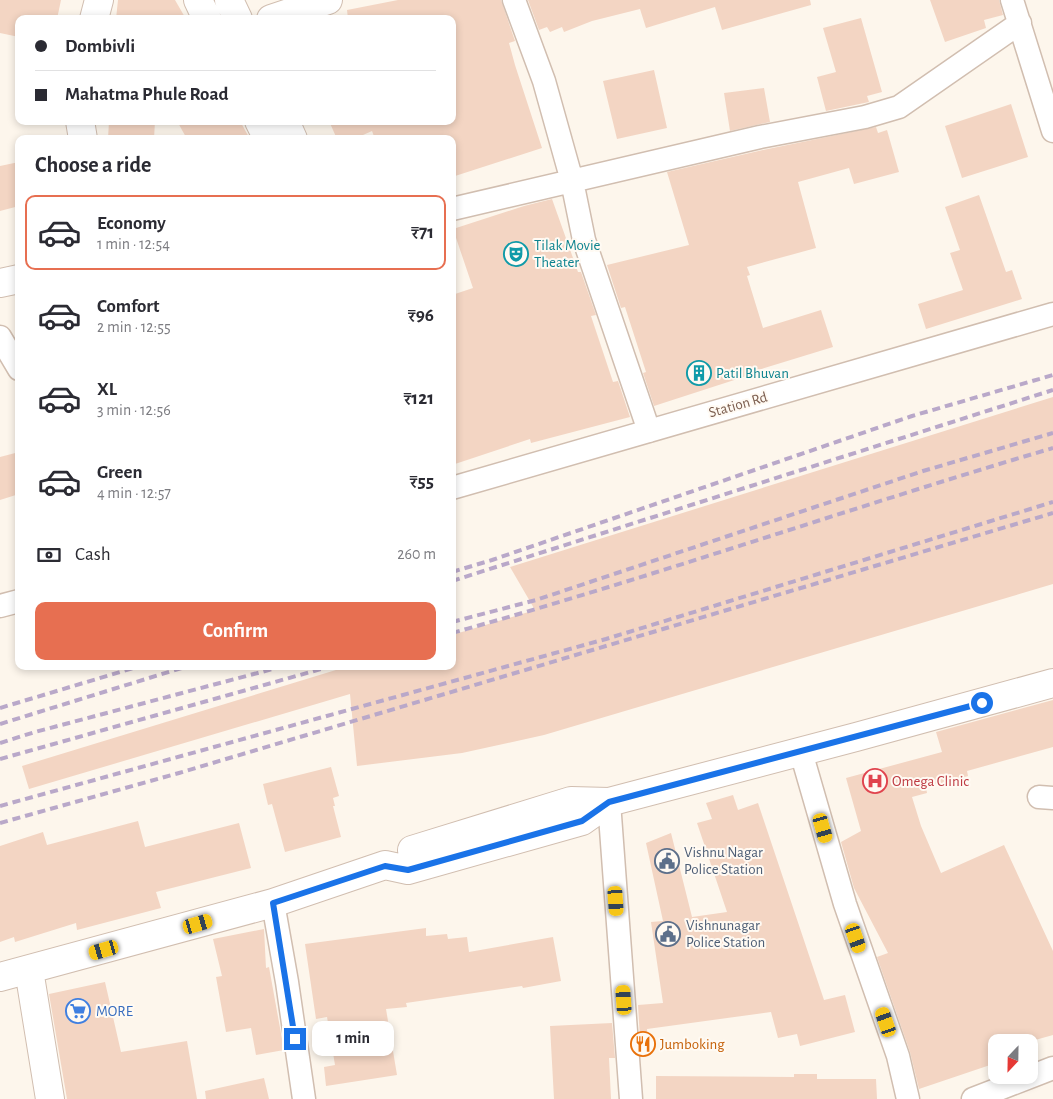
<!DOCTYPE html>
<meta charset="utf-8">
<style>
body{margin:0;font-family:"Alegreya Sans",sans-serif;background:#f2f2f3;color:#2b2b33;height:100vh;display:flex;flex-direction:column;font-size:19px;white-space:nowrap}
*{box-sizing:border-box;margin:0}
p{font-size:16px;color:#7c7c81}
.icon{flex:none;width:28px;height:28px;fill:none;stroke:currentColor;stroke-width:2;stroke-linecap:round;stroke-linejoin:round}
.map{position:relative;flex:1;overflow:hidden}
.sheet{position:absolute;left:15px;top:135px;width:441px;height:535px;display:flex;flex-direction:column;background:#fff;border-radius:10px;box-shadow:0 2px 8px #0003}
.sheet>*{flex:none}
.guide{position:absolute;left:15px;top:15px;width:441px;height:110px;border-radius:10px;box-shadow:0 2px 8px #0003;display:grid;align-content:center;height:110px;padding:0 20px;background:#fff}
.needle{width:32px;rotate:202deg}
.tools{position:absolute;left:988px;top:1034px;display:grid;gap:10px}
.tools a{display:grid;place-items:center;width:50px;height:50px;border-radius:10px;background:#fff;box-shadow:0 2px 8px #0003;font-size:25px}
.end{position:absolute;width:22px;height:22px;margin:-11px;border:6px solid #1a73e8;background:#fff;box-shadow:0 0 0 2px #fff}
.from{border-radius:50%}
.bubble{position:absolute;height:35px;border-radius:10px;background:#fff;box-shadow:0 2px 8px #0003;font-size:16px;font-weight:700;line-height:35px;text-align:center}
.car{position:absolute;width:15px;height:30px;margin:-15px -8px;border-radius:6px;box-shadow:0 0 4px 1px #0007;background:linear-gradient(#f5c518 24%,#345 0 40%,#f5c518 0 76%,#345 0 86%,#f5c518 0)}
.guide b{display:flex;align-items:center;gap:18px;height:48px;font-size:19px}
.guide b+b{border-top:1px solid #e1e1e2}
.guide i{width:12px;height:12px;background:#2b2b33}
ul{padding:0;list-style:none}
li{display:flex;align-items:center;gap:15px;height:75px;margin:0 10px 8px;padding:0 10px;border:2px solid transparent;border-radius:10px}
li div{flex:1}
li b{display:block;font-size:19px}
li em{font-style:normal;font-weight:700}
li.on{border-color:#e76f51}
li>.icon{width:45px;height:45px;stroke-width:1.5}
h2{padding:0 20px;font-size:22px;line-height:60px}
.pay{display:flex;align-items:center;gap:12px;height:55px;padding:0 20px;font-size:19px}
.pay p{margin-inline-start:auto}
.primary-button{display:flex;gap:10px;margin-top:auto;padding:10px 20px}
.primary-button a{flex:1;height:58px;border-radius:10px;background:#e76f51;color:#fff;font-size:20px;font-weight:700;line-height:58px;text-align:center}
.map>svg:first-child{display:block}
</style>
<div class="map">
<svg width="1053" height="1099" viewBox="0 0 1053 1099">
<rect width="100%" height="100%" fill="#fdf6ec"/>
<path fill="#f3d5c3" d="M0,0h61l-4,19h-38v18l-19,-4z
M118,0h57l11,19h-70z
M398,0h103l14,41 -6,2 6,22 27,83 -90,29v-38h-77l-3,-8 -18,8h-17l-8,-18h123v-102h-104l-1,-9z
M528,0h282l1,5 -89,25 -7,-23 -69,21 -6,-19 -48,12 -28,11 -2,-5 -12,5 -3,-5 -8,3z
M930,0h69l4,15 -19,5 2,8 -41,14z
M861,18l21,74 -15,4 2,6 -43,9 -9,-34 19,-5 -13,-44z
M654,70l13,58 -50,11 -14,-58z
M764,88l6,34 -40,9 -6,-38z
M1011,104l17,53 -66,21 -17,-52z
M109,121h46l-1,18h-46z
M177,121h63l10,18h-63z
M876,127l2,6 9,-3 12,42 -45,12 -5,-16 -51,14 18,66 -69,19 3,8 -3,1 16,52 58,-18 12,37 -75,23 1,2 -105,34 -11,-33 3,-1 -21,-65 -4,1 -14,-43 82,-20 -22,-73 96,-22z
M19,162v44l-19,5v-45z
M979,195l27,77 6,-2 10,29 -96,30 -8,-25 45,-14 -13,-37 10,-3 -15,-43z
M552,199l26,73h3l15,43 -5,1 22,66 5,-1 12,36 -99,26 -1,-4 -78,26v-170l21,-7 -20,-59 71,-23z
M1053,397v187l-509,151 -82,18 -105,13 -7,-72 -321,95 -7,-23 327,-100h103v-31l83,-25 -25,-43z
M19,452v42l-19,6v-43z
M1053,700v47l-86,24 1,5 -42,12 1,5 -15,4 9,29 20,47 63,-28 49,106v84l-25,7h-32v21l-77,26 -9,-37 -33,-95 11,-4 -34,-65 -13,-46 20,-11 -15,-53 96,-26 -6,-20z
M331,767l8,29 -6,2 2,8h-2l8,31 -56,15 -13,-48 -4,1 -5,-21z
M733,795l5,15 20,-7 66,197 21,-5 10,37 -55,14 -3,-12 -19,4 -7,-26 -124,17 2,25 -8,1 -3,-50 25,-2 -12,-81 12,-1 -17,-78 25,-10 21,84 35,-5 -30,-89 15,-4 -6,-16z
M138,821l7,26 94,-24 12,45 -95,24 5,16 -84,22 -1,-7 -61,19 -1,-5 -14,5v-96l43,-14 4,13z
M426,928v8l21,-2 1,5 19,-2 2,15 84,-15 8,44 -38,7 -1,-2 -116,17 1,4 -21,2 11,66 -71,11 -2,-19 11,-2 -8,-48 -11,2 -11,-75z
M264,929l2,39 3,-1 15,83 -28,5 -5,-27 -25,4 -10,-55 6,-1 -9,-37z
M105,982l16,70 66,-11 10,58h-130l-18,-105z
M612,1023l3,35h-6l2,41h-57l-4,-73z
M794,1074h23v5h59l1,20h-221v-23l138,1z
M264,1078l5,21h-63l-1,-8z"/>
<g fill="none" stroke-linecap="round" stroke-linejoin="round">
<defs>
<path id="minor" d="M514,0l30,81 28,100 12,59 65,191
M1012,0l41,131
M452,209l308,-72 105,-20 34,-10 121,-84
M0,337l19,32
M452,488l601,-174
M0,606l19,-5
M801,752l44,152 53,152 10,43
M1039,797l14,1
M609,802l22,297
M273,903l14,79 17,117
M973,1099l80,-31"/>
<path id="tertiary" d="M198,0l9,19
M229,0l9,19
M94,19l5,-19
M271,19l57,-19
M80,121l3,18
M259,121l9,18
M285,121l8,18
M0,283l19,-4
M412,850l159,-49 38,1
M29,970l21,129
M0,977l273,-74 112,-38 23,5 174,-49 27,-19 247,-65 197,-54"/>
</defs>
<use href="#minor" stroke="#d1beb0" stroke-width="25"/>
<use href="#tertiary" stroke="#d1beb0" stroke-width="30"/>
<use href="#minor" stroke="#fff" stroke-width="22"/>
<use href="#tertiary" stroke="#fff" stroke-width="28"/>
<path stroke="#b9a8c9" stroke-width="4" stroke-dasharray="8 5" stroke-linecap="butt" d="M452,572l40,-12 420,-144 141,-41
M452,581l601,-191
M452,622l84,-22 387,-129 130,-38
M452,633c202,-56 400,-126 601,-185
M0,708l140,-42
M0,724l188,-58
M0,743l35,-11 249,-66
M0,759l332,-93
M0,806l606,-167 447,-137
M0,823l179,-50 874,-260"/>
</g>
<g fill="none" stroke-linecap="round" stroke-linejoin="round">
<path stroke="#1a73e8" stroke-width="6" d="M295,1039l-22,-136 112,-37 23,4 174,-49 27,-19 373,-99"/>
</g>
<defs>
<symbol id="theatre-ring" viewBox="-11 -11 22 22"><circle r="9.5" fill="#fffaf3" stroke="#0f9aa8" stroke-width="1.5"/><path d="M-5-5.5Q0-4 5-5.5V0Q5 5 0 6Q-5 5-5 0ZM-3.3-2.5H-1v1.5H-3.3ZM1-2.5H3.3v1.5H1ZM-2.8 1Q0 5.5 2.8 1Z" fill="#0f9aa8"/></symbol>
<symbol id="building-ring" viewBox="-11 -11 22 22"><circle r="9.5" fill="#fffaf3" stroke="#0f9aa8" stroke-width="1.5"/><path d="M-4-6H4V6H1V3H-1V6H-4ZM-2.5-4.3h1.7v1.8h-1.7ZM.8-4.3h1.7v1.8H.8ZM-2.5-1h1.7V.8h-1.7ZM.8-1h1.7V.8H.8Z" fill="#0f9aa8"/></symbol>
<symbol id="hospital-ring" viewBox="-11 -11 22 22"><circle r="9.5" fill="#fffaf3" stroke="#e0444e" stroke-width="1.5"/><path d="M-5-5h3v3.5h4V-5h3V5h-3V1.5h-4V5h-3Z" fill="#e0444e"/></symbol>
<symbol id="civic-ring" viewBox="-11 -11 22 22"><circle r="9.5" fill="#fffaf3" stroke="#5c6f8a" stroke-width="1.5"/><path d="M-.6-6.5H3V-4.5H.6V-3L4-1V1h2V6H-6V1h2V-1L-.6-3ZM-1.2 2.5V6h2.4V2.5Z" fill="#5c6f8a"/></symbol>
<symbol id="supermarket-ring" viewBox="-11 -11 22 22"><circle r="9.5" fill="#fffaf3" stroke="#3f7fe0" stroke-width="1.5"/><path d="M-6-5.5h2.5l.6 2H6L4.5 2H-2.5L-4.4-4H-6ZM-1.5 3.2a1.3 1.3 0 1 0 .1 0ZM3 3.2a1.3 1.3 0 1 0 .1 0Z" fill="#3f7fe0"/></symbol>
<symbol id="restaurant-ring" viewBox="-11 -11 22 22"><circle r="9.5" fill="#fffaf3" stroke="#e8710a" stroke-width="1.5"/><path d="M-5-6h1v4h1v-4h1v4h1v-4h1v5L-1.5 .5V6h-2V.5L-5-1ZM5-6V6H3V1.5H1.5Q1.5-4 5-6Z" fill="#e8710a"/></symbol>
</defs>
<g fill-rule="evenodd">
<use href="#theatre-ring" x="502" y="240" width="28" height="28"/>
<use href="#building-ring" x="685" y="359" width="28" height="28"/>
<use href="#hospital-ring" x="861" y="767" width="28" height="28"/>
<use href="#civic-ring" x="653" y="847" width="28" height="28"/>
<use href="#civic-ring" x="654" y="920" width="28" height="28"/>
<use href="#supermarket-ring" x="64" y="997" width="28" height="28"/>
<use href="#restaurant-ring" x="629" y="1030" width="28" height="28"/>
</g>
<g text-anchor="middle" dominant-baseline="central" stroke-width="4" stroke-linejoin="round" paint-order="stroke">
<g font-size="15" fill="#0d838f" stroke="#fffaf3" text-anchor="start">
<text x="534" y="245">Tilak Movie<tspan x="534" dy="17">Theater</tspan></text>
<text x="716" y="373">Patil Bhuvan</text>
</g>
<g font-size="15" fill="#7a5c4d" stroke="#fffaf3">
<text transform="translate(738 405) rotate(-16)">Station Rd</text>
</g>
<g font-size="15" fill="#be3a42" stroke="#fffaf3" text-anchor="start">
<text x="892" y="781">Omega Clinic</text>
</g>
<g font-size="15" fill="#4e5e75" stroke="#fffaf3" text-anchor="start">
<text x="684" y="852">Vishnu Nagar<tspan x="684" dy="17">Police Station</tspan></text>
<text x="686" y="925">Vishnunagar<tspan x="686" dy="17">Police Station</tspan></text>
</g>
<g font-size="15" fill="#366cbe" stroke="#fffaf3" text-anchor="start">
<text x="96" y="1011">MORE</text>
</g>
<g font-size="15" fill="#c56008" stroke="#fffaf3" text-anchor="start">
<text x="660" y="1044">Jumboking</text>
</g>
</g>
</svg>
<div class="tools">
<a><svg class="needle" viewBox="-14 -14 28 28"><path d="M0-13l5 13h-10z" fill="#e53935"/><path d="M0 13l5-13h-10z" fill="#7c7c81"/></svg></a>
</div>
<i class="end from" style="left:982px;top:703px"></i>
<i class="end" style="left:295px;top:1039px"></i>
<div class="bubble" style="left:312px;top:1021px;width:82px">1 min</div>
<i class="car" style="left:823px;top:828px;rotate:164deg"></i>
<i class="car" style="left:616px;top:901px;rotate:176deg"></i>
<i class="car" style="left:198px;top:924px;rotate:74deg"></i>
<i class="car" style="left:856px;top:938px;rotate:161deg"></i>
<i class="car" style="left:104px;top:950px;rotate:254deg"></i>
<i class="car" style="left:624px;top:1000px;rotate:356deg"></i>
<i class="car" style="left:886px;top:1022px;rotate:341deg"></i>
<div class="guide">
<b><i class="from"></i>Dombivli</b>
<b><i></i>Mahatma Phule Road</b>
</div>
<section class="sheet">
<h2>Choose a ride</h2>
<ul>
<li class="on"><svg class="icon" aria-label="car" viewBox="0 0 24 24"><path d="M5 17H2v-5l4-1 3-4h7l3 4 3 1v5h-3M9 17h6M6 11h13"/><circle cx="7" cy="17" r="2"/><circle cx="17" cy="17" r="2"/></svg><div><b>Economy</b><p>1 min · 12:54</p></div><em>₹71</em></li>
<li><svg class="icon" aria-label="car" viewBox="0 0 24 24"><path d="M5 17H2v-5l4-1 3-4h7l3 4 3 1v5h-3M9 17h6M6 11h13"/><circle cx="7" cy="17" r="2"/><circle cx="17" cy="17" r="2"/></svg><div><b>Comfort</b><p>2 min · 12:55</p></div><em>₹96</em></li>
<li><svg class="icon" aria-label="car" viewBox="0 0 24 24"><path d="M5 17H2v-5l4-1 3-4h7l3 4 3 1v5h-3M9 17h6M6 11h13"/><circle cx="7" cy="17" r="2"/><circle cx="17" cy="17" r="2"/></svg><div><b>XL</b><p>3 min · 12:56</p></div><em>₹121</em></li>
<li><svg class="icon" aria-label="car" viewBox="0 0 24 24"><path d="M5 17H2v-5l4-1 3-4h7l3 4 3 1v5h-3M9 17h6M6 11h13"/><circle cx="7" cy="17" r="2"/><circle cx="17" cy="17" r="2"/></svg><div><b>Green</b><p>4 min · 12:57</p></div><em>₹55</em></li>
</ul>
<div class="pay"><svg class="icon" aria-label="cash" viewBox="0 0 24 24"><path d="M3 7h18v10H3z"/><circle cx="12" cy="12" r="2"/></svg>Cash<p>260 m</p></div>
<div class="primary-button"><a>Confirm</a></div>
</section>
</div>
